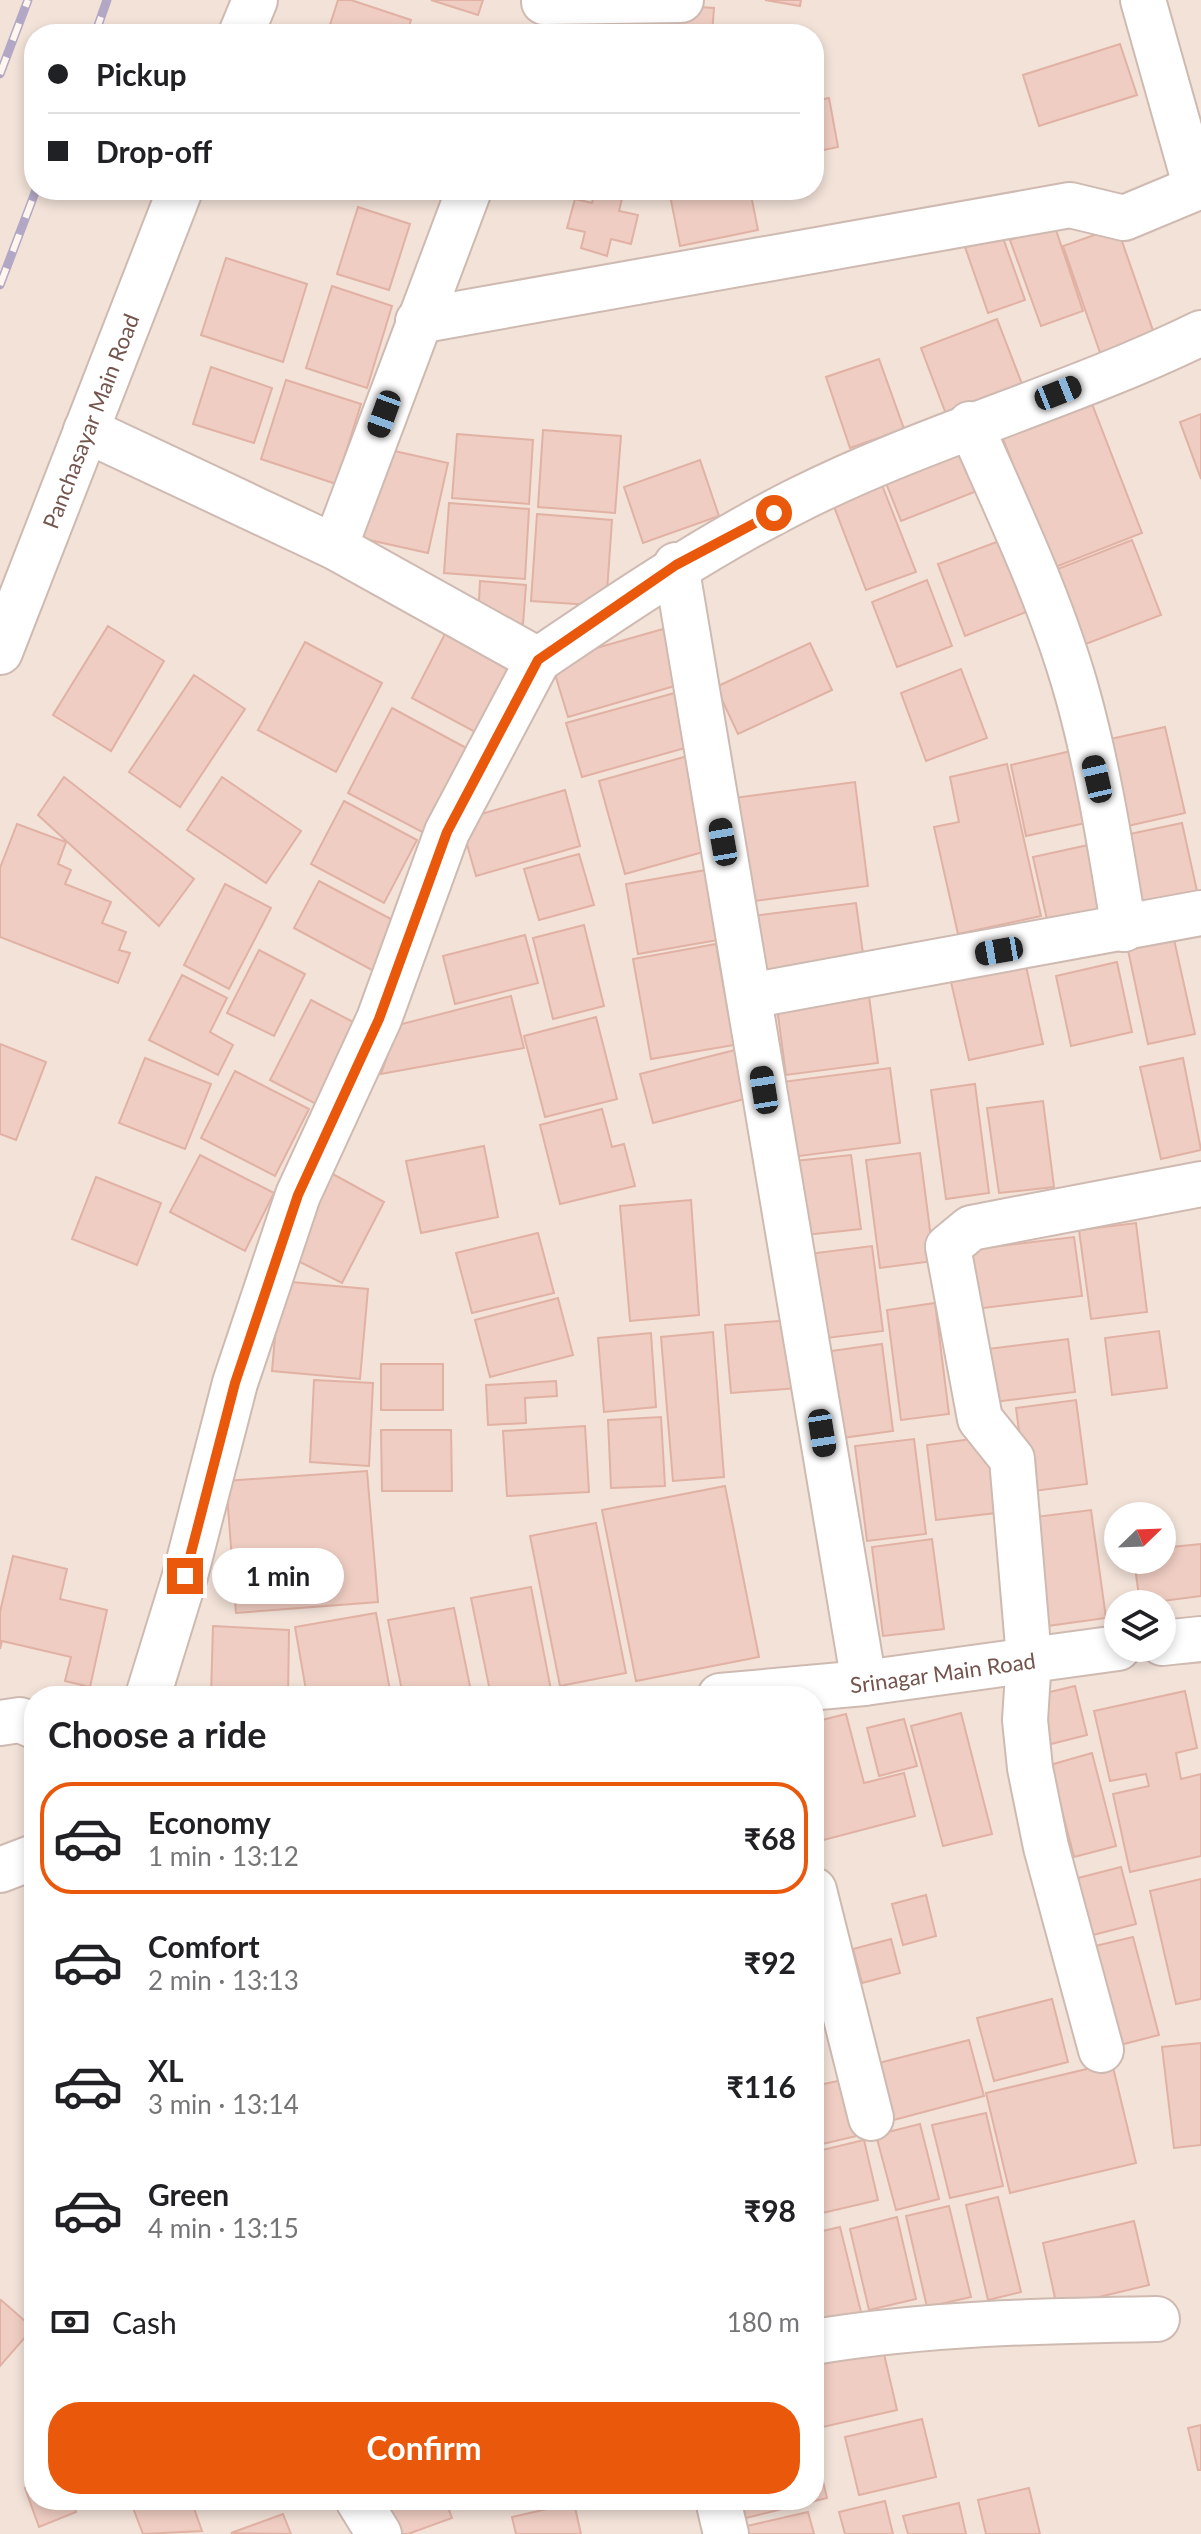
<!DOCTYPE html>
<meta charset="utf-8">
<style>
body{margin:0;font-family:Lato,sans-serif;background:#f2f2f2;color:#202124;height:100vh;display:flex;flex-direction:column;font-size:30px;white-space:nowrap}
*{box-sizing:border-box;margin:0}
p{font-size:26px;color:#757577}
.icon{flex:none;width:44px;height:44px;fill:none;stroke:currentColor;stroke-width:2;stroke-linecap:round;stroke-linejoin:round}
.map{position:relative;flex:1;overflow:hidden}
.drawer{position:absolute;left:24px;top:1686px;width:800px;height:824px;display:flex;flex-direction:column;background:#fff;border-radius:32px;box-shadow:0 4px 12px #0003}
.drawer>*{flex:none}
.hud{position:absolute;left:24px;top:24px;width:800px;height:176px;border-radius:32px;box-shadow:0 4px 12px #0003;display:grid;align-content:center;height:176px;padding:0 24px;background:#fff}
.needle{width:52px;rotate:67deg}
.tools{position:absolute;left:1104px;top:1502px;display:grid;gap:16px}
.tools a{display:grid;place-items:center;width:72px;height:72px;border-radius:50%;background:#fff;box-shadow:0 4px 12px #0003;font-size:40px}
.end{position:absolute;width:36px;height:36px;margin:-18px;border:10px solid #ea580c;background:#fff;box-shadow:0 0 0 4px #fff}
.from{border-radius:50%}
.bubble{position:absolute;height:56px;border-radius:28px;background:#fff;box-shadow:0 4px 12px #0003;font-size:26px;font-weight:700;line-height:56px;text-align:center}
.car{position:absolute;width:24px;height:48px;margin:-24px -12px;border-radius:10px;box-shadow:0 0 6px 2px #0007;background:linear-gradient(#222 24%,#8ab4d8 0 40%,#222 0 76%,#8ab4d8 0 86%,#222 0)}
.hud b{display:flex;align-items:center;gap:28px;height:76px;font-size:30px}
.hud b+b{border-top:2px solid #e0e0e0}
.hud i{width:20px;height:20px;background:#202124}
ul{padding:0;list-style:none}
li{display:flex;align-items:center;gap:24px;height:112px;margin:0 16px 12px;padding:0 8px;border:4px solid transparent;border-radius:32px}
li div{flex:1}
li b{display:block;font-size:30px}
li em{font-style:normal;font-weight:700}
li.on{border-color:#ea580c}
li>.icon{width:72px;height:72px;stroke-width:1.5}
h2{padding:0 24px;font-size:36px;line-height:96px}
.pay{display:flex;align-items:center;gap:20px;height:88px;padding:0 24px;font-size:30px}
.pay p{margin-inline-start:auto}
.button{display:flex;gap:16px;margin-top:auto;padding:16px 24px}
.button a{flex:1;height:92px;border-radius:32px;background:#ea580c;color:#fff;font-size:32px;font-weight:700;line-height:92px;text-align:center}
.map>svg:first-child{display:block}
</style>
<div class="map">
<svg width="1201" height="2534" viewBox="0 0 1201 2534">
<rect width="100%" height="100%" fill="#fbf1e9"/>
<path fill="#f2e2d8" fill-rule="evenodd" d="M0,0h1201v2534h-1201zM34,34h780v156h-780zM1118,1516h44v44h-44zM1118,1604h44v44h-44zM34,1696h780v804h-780z"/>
<path fill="#efcdc2" stroke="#e1b1a4" stroke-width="2" d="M338,0h13l60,20 -4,14h-80z
M431,0h52l-5,15z
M765,0h36l-1,6z
M667,5l47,3 -2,26h-47z
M567,19h62v15h-62z
M1120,44l17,51 -98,31 -16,-51z
M829,98l9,49 -24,5v-51z
M595,190h29l-5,21 19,4 -7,29 -20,-5 -4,17 -26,-8 4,-16 -18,-4 8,-29 17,4z
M669,190h81l8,40 -78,16z
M358,207l52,17 -21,66 -52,-16z
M1054,224l29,87 -42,15 -31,-86z
M1117,227l41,118 -54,19 -41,-118z
M1002,235l23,65 -37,13 -23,-66z
M226,258l81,26 -24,78 -82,-27z
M332,286l60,20 -25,82 -61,-20z
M997,319l25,65 -76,30 -25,-66z
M879,359l25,70 -54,19 -24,-71z
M211,367l61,21 -18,55 -61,-19z
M286,380l75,24 -25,80 -75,-25z
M1087,391l55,142 -89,35 -55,-142z
M1201,414v65l-21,-57z
M543,430l78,6 -6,77 -77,-6z
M457,434l76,6 -4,64 -77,-6z
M969,440l18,47 -86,34 -19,-48z
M381,448l67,15 -20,90 -68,-15z
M700,460l19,56 -76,27 -19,-56z
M882,485l34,87 -50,18 -33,-86z
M449,503l80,6 -4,70 -81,-6z
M537,514l75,6 -6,86 -75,-5z
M1007,538l27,71 -69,27 -27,-72z
M1132,540l29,75 -83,32 -28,-75z
M927,580l25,66 -55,21 -25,-65z
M480,581l46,4 -3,39 -45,-4z
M108,626l56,35 -53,90 -58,-36z
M449,626l64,34 -38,72 -63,-34z
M663,629l15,56 -110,32 -17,-56z
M305,642l77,41 -46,89 -78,-42z
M810,643l22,47 -94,44 -22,-47z
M961,669l26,69 -61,23 -25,-68z
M194,675l51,34 -65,98 -51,-35z
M678,692l14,54 -110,31 -16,-54z
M392,708l78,42 -44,84 -78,-41z
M1165,727l20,86 -75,17 -18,-87z
M1088,747l16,72 -78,17 -15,-71z
M691,755l26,93 -92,26 -26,-93z
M1007,764l34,152 -83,18 -24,-107 25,-5 -9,-45z
M64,777l130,102 -35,47 -121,-111z
M222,777l79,54 -35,52 -79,-53z
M855,782l13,104 -129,17 -13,-104z
M565,790l15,56 -104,30 -16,-56z
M344,801l73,39 -33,63 -73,-39z
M1182,823l17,77 -71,16 -17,-78z
M17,824l49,18 -8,22 13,6 -6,14 46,18 -9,21 24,9 -7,18 11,3 -12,30 -118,-46v-69z
M1102,842l15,68 -69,14 -15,-67z
M579,854l15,51 -55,15 -15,-51z
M706,870l12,70 -80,14 -12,-70z
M319,881l87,46 -25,48 -87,-47z
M225,884l46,24 -42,81 -45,-24z
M856,903l9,65 -104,13 -8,-65z
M584,925l20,81 -51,13 -20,-81z
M1171,926l24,108 -47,10 -23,-108z
M525,935l13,48 -83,21 -12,-48z
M716,944l18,101 -83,14 -18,-100z
M259,950l46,24 -31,62 -47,-23z
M1117,962l15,70 -61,14 -15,-70z
M1026,966l17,78 -74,16 -18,-78z
M182,975l45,23 -17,34 23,13 -15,30 -69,-35z
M868,989l10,74 -92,12 -10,-75z
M511,996l13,52 -143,26 17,-49z
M311,1000l46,24 -41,80 -46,-24z
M596,1017l21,82 -72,18 -21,-81z
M0,1044l46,18 -30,78 -16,-6z
M739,1049l13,48 -99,26 -13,-49z
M145,1058l66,26 -26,65 -66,-26z
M1183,1058l18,92 -40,9 -21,-92z
M890,1068l10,75 -108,14 -10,-75z
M235,1071l74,38 -34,67 -74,-38z
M975,1084l14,109 -43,6 -15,-109z
M1043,1101l11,86 -55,6 -12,-85z
M602,1109l10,38 12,-3 11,42 -75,18 -20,-79z
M484,1146l14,71 -77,16 -15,-72z
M920,1153l14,108 -54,7 -14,-108z
M200,1155l74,38 -29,58 -75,-39z
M851,1155l10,74 -56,6 -10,-74z
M329,1172l55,30 -42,81 -56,-28z
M96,1177l65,26 -24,62 -65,-26z
M691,1200l8,115 -69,6 -10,-115z
M1136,1223l11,89 -56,7 -12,-89z
M538,1233l16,60 -82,20 -16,-60z
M1074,1237l8,59 -107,13 -8,-59z
M872,1246l11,85 -64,8 -11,-85z
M280,1281l88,8 -8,90 -88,-8z
M558,1298l15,57 -83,22 -15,-57z
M935,1303l14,111 -48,6 -14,-110z
M793,1320l6,68 -68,5 -6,-68z
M1159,1331l8,57 -55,7 -7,-57z
M713,1332l11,145 -51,4 -12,-144z
M651,1333l5,74 -52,5 -6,-74z
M1068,1339l7,53 -97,12 -7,-53z
M882,1344l11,87 -51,7 -11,-87z
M381,1364h62v46h-62z
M314,1380l59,3 -4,83 -59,-4z
M556,1381l1,15 -32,2 1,25 -38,2 -2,-40z
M1076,1400l11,84 -60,8 -11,-84z
M661,1417l4,69 -54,2 -3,-68z
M585,1426l4,66 -82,4 -4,-65z
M381,1430h70l1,61h-70z
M987,1437l9,76 -60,7 -9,-75z
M914,1439l12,95 -59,7 -12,-95z
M367,1471l11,131 -142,11 -10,-132z
M725,1486l34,171 -123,24 -34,-171z
M1091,1510l15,108 -66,9 -13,-109z
M596,1523l30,150 -66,13 -30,-150z
M932,1539l12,90 -61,7 -11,-89z
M1201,1544v52l-61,8 -6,-44h28v-12z
M13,1556l54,13 -7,30 47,11 -17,77 -25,-6 6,-24 -69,-16 -2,8v-37z
M531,1587l21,108 -61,1 -20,-98z
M454,1608l18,88h-69l-15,-76z
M376,1613l15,83h-84l-12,-69z
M213,1626l76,4 -1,66h-77z
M1075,1686l12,49 -40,10 -14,-49z
M1185,1691l12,57 -21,5 5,26 20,-5v82l-71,16 -17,-78 36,-8 -3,-12 -36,7 -16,-70z
M961,1713l31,121 -49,12 -32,-120z
M846,1714l18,69 40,-10 11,43 -99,26 -2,-120z
M904,1719l13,47 -38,10 -12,-48z
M1092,1753l24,93 -42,11 -24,-92z
M1121,1867l15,57 -47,12 -15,-57z
M1201,1879v120l-25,5 -26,-113z
M926,1895l10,41 -33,9 -11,-41z
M1133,1937l26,98 -43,11 -25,-99z
M891,1939l9,34 -38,10 -9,-34z
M1052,1999l16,63 -74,19 -17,-63z
M969,2040l15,56 -98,26 -15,-57z
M1201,2043v102l-27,3 -12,-101z
M1112,2063l24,100 -126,30 -24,-100z
M852,2078l13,56 -51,12v-60z
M986,2113l17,73 -53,12 -18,-73z
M920,2124l19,75 -43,11 -20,-75z
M864,2140l14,60 -64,15v-63z
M998,2197l23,95 -33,8 -22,-95z
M949,2206l22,91 -44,10 -21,-91z
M897,2217l19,82 -47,11 -19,-81z
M1134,2221l15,64 -92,22 -14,-64z
M840,2227l22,89 -48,12v-95z
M1,2300l32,28 -33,38v-64z
M881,2341l16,69 -83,19v-72z
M922,2419l14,58 -77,18 -14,-58z
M1201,2425v45h-3l-10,-42z
M814,2444l13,54 -97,24 -5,-22h89z
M34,2484v16h37l5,12 -37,15 -14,-39z
M1029,2488l11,46h-54l-8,-34z
M130,2500h61l11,31 -59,3z
M377,2500h68l7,18 -44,16h-19z
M885,2501l8,33h-48l-6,-22z
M574,2503l7,31h-65l-4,-17z
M959,2503l7,31h-58l-5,-18z
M808,2512l6,22h-79l-1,-5z
M283,2514l8,20 -60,-1z"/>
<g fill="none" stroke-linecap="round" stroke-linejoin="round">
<defs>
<g id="minor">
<path d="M544,2l137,-2"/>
<path d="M241,34l14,-34"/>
<path d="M418,321l652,-116 54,13 72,-30 -53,-188"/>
<path d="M970,424c39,89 82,178 108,272 21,76 33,155 46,233"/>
<path d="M86,430l249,117 203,113 -91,172 -68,187 -81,176 -63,188 -50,193 -37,120"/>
<path d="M335,547l134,-357"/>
<path d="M676,565l188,1118"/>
<path id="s1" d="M0,652l180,-462"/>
<path d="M538,660c84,-57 167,-113 258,-159 131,-66 274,-104 405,-168"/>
<path d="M749,996l452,-83"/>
<path d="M1162,1643l39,-4"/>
<path id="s2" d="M720,1696l144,-13 254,-35"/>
<path d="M0,1723l20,-3 14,6"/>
<path d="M0,1870l34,-13"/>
<path d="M814,1890l57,228"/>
<path d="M1101,2050l-55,-203 -16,-79 -5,-48 4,-62 -17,-199 -32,-40 -32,-172 23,-19 230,-44"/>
<path d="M814,2342c114,-19 227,-21 343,-23"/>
<path d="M358,2500l21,34"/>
<path d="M718,2500l8,34"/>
</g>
</defs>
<use href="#minor" stroke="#cfbab2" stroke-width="48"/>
<use href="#minor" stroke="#fff" stroke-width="44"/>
<defs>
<path id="rail" d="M95,34l12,-34
M0,74l28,-74
M0,285l36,-95"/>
</defs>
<use href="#rail" stroke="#b2a7c5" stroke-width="9"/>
<use href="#rail" stroke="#fef6ef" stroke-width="6" stroke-dasharray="18" stroke-linecap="butt"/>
</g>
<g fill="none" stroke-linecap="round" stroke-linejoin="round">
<path stroke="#ea580c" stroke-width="10" d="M185,1576l50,-193 63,-188 81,-176 68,-187 91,-172 138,-95 98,-52"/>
</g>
<g text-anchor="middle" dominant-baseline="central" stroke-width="8" stroke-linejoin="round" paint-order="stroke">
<g font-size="22" fill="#74554e" stroke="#fef6ef">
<text stroke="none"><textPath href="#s1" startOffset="248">Panchasayar Main Road</textPath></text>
<text stroke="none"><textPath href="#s2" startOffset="224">Srinagar Main Road</textPath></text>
</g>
</g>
</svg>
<div class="tools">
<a><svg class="needle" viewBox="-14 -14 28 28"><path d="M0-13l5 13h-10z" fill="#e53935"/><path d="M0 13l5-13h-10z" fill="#757577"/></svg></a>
<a><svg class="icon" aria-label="layers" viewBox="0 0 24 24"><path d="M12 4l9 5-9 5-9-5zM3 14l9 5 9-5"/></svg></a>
</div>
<i class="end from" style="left:774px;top:513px"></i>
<i class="end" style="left:185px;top:1576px"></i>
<div class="bubble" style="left:212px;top:1548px;width:132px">1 min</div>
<i class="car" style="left:1058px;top:393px;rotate:68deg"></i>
<i class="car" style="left:384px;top:414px;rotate:200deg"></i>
<i class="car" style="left:1097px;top:779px;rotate:347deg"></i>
<i class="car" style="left:723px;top:842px;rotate:350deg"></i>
<i class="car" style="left:999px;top:951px;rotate:260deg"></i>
<i class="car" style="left:764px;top:1090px;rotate:351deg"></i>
<i class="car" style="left:822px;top:1433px;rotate:171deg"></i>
<div class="hud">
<b><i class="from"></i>Pickup</b>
<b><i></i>Drop-off</b>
</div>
<section class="drawer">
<h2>Choose a ride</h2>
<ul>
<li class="on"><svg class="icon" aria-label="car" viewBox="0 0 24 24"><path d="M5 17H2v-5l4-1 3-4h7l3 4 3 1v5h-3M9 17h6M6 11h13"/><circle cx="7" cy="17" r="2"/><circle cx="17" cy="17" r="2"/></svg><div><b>Economy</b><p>1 min · 13:12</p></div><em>₹68</em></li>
<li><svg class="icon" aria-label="car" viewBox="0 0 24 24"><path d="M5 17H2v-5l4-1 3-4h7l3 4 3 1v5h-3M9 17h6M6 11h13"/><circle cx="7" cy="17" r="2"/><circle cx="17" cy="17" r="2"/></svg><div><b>Comfort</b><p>2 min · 13:13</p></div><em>₹92</em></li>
<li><svg class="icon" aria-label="car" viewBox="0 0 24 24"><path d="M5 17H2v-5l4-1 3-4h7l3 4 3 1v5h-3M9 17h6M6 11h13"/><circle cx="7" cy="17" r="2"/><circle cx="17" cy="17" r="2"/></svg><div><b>XL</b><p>3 min · 13:14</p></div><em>₹116</em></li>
<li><svg class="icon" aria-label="car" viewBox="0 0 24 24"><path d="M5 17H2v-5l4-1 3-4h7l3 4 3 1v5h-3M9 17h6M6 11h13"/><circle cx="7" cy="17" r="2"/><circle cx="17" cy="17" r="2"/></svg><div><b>Green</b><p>4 min · 13:15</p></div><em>₹98</em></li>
</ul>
<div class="pay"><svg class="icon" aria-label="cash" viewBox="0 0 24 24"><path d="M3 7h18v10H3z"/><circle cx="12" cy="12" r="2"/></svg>Cash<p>180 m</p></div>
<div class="button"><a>Confirm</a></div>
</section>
</div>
